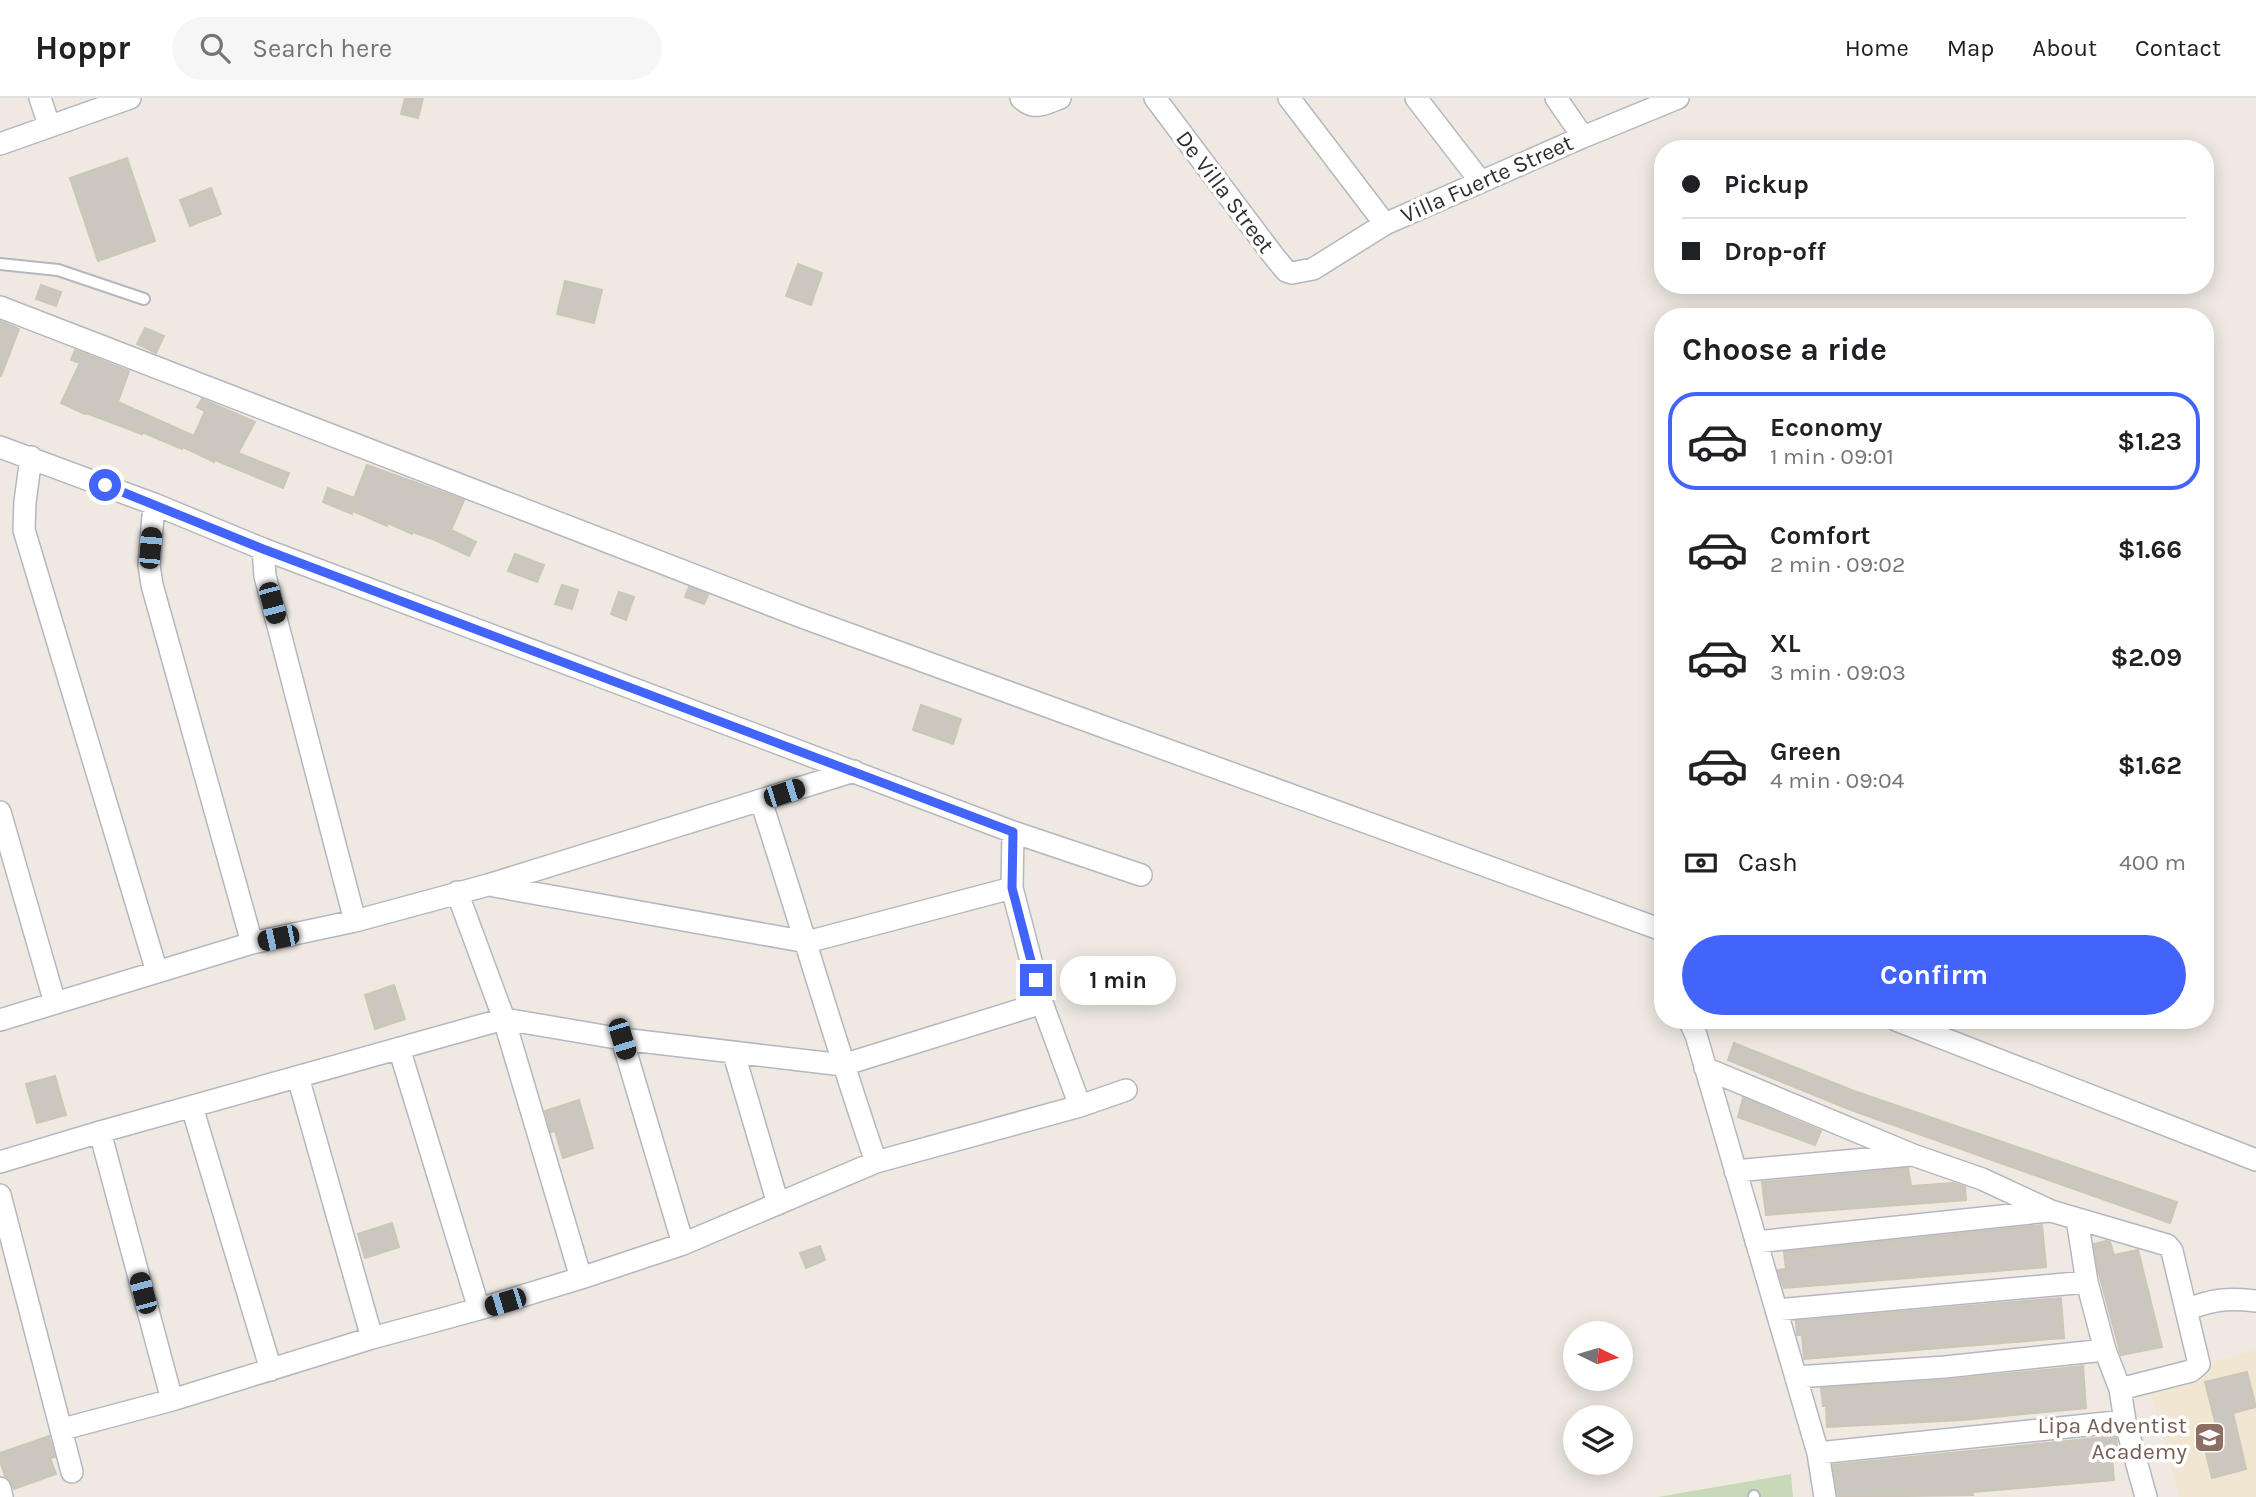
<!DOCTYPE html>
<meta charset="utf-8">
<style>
body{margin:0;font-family:Karla,sans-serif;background:#f6f6f6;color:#202124;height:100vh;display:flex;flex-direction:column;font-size:26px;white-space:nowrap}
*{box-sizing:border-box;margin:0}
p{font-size:23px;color:#757577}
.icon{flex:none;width:38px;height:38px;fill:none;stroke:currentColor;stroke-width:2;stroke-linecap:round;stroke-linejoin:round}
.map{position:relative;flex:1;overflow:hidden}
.side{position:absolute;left:1654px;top:210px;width:560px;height:721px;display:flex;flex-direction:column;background:#fff;border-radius:28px;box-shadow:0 4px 18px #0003}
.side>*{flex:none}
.top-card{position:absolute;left:1654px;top:42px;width:560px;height:154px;border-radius:28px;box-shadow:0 4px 18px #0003;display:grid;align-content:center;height:154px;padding:0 28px;background:#fff}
.needle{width:46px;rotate:95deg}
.buttons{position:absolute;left:1563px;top:1223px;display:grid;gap:14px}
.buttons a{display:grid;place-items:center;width:70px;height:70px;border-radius:50%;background:#fff;box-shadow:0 4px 18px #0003;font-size:35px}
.end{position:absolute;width:32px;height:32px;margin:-16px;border:9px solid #4264fb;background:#fff;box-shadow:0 0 0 4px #fff}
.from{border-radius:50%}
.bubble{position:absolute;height:49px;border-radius:24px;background:#fff;box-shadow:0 4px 18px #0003;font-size:23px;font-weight:700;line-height:49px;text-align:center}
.car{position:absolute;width:21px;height:42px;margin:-21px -10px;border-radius:9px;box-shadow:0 0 5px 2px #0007;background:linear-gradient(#222 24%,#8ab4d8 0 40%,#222 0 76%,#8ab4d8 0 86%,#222 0)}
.top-card b{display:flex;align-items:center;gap:24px;height:66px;font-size:26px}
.top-card b+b{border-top:2px solid #e0e0e0}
.top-card i{width:18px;height:18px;background:#202124}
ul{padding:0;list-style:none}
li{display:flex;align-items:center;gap:21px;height:98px;margin:0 14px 10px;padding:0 14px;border:4px solid transparent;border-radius:28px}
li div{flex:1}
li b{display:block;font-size:26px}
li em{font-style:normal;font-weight:700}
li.active{border-color:#4264fb}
li>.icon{width:63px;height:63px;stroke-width:1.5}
h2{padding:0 28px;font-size:32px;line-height:84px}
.pay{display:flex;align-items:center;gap:18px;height:77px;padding:0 28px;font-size:26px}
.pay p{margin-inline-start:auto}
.primary-button{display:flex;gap:14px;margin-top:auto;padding:14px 28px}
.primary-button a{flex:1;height:80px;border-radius:42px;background:#4264fb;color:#fff;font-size:28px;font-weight:700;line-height:80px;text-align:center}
header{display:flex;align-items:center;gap:42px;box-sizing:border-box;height:98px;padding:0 35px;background:#fff;border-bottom:2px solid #e0e0e0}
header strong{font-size:33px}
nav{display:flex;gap:38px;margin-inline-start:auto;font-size:24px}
.search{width:490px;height:63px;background:#f6f6f6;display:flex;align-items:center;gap:18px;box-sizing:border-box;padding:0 24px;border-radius:38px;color:#757577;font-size:26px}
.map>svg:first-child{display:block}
</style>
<header>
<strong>Hoppr</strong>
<div class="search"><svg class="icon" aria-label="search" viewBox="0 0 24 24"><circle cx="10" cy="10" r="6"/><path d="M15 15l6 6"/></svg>Search here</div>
<nav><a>Home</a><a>Map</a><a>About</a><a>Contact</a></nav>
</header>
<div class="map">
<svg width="2256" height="1399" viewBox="0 0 2256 1399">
<rect width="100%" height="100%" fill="#efe9e1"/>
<path fill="#f0e6d1" d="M2256,1252v147h-76l-33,-118z"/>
<path fill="#c8d9b8" d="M1791,1376l2,23h-135z"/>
<path fill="#cbc7bf" stroke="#cbc5ba" stroke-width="2" d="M405,0h18l-5,20 -17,-4z
M127,60l28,83 -57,20 -28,-83z
M211,90l10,26 -31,12 -10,-26z
M798,166l24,9 -11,32 -25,-9z
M565,183l37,9 -8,33 -37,-9z
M41,187l20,7 -5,14 -20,-7z
M0,223l19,8 -18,47 -1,-1z
M145,230l19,8 -8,17 -19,-9z
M75,252l54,21 -11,31 76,34 11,-25 -8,-4 5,-8 53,23 -17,31 51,20 -6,15 -68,-28 -1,2 -31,-15 -1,2 -40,-17v2l-56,-21 -1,1 -24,-11 19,-40 -9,-3z
M367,367l97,35 -13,30 25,12 -7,14 -34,-16 -22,-8 -1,2 -24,-11 -1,3 -34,-15 -1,3 -29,-12 5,-14 26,10z
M515,456l29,11 -7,17 -29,-11z
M562,487l16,5 -6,19 -17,-5z
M689,489l19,8 -4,9 -19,-7z
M619,494l15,5 -8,23 -15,-6z
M921,607l40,14 -8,25 -40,-14z
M394,887l11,34 -30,10 -10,-34z
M1734,945l120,48 323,111 -7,21 -319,-113 -123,-50z
M55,978l11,39 -29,8 -11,-39z
M1743,1000l78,33 -6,14 -77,-28z
M579,1002l14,48 -30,10 -8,-27 -4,1 -6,-21z
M1908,1070l3,18 42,-3 12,4 1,13 -200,15 -4,-33z
M392,1125l7,24 -34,11 -7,-24z
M2042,1127l4,42 -262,21 -6,-18 8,-1 -2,-17z
M2106,1143l4,1 4,13 24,-5 24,97 -41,8 -23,-85 -4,-26z
M820,1148l5,14 -19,8 -6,-15z
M2061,1200l3,40 -260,21 -2,-24h-5l-1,-14z
M2083,1268l3,42 -123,12 -136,7 -1,-21h-3l-2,-18 125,-8z
M2247,1274l9,35 -23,6 13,56 -34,9 -9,-37 16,-4 -14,-55z
M49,1338l6,21 -5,1 6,16 -42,15 -4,-9 -5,-4 -5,-15v-8z
M2116,1338l2,21h-6l2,23 -141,12v3l-135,2 -5,-32z"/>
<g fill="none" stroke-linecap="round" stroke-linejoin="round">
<defs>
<path id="service" d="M0,166l58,6 86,29
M1754,1398v1"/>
<path id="minor" d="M40,0l9,27
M1021,0c13,13 24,6 39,0
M1155,0l118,157 13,16 6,2 21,-4 72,-45 198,-87 95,-39
M1289,0l96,126
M1416,0l65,84
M1556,0l27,39
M0,46l130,-46
M0,209l802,310 860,313
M0,349l154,57 109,45 750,283 128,43
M31,359l-6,45 -1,28 133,442
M154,406l-5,61 3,20 100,358
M263,451l2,27 90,345
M761,703c39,120 74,242 115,361
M0,714l55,191
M1013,734l-1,56 30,115 38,103
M494,788l313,56 205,-54
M457,794l47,127 77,259
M0,922l252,-77 103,-22 133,-36 366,-114
M1689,922l7,15 122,418 7,44
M1896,922l360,140
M622,941l61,205
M399,950l80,261
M734,956l44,150
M1705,970l208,87 69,24 69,32 116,34 5,6 27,113 -8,7 -71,18
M298,979l74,261
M192,1009l79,263
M100,1034l72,268
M0,1064l100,-30 404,-113 118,20 221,26 199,-62
M1735,1073l176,-16
M0,1097l72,277
M2077,1121l10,63 18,68 15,39 5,32 21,76
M1756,1144l293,-31
M1776,1212l311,-28
M2186,1212c27,-11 41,-12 70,-9
M1796,1279l149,-10 160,-17
M63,1331l109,-29 200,-62 107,-29 102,-31 102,-34 193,-82 204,-56 46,-16
M1818,1355l307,-32
M0,1390l2,9"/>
</defs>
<use href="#service" stroke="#b4b7c1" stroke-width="14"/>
<use href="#minor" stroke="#b4b7c1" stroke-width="24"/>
<use href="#service" stroke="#fff" stroke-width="10"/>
<use href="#minor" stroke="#fff" stroke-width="21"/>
</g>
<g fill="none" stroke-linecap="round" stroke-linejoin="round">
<path stroke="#4264fb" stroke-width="9" d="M105,387l158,64 750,283 -1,56 24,92"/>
</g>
<defs>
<symbol id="school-square" viewBox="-11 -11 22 22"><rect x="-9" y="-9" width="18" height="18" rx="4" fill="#8d6e63" stroke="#fff"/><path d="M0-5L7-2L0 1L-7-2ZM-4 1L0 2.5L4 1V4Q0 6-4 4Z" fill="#fff"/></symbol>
</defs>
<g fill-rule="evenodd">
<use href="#school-square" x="2192" y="1322" width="35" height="35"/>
</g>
<g text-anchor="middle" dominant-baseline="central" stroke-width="7" stroke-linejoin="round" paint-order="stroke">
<g font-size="23" fill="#2e2e2e" stroke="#fff">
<text transform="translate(1487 81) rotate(-24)">Villa Fuerte Street</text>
<text transform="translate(1225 94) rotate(53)">De Villa Street</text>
</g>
<g font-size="23" fill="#785e54" stroke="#fff" text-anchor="end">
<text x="2187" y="1327">Lipa Adventist<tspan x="2187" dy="26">Academy</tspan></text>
</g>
</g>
</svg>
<div class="buttons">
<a><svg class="needle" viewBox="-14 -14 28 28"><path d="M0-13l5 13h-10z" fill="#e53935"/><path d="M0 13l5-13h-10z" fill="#757577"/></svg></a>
<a><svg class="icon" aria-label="layers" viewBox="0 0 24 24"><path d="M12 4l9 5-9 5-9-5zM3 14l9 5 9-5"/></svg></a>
</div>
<i class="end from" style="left:105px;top:387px"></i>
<i class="end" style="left:1036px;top:882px"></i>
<div class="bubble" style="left:1060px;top:858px;width:116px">1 min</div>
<i class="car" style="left:150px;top:450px;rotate:5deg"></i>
<i class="car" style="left:272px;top:505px;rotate:165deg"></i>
<i class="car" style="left:784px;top:695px;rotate:72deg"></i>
<i class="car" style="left:278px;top:840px;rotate:258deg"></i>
<i class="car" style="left:622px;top:941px;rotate:163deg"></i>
<i class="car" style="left:143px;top:1195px;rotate:345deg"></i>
<i class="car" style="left:505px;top:1204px;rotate:253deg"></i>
<div class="top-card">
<b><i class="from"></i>Pickup</b>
<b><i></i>Drop-off</b>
</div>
<section class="side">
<h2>Choose a ride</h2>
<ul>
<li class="active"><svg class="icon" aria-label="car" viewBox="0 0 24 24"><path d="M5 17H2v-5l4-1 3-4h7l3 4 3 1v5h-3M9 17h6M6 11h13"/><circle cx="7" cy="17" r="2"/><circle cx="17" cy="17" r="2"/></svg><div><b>Economy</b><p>1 min · 09:01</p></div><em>$1.23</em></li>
<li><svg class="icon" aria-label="car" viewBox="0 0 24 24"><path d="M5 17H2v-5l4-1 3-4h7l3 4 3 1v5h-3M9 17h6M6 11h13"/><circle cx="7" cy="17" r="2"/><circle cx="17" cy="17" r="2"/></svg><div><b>Comfort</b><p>2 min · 09:02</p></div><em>$1.66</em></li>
<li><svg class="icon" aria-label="car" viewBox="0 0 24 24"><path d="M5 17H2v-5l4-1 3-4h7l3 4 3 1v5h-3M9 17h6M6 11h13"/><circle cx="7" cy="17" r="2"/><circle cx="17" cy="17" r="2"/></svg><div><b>XL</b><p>3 min · 09:03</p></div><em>$2.09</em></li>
<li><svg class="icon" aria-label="car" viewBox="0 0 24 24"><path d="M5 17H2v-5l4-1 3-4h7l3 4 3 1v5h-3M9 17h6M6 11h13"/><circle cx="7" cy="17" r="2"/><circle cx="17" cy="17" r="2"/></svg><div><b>Green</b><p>4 min · 09:04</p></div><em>$1.62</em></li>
</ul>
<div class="pay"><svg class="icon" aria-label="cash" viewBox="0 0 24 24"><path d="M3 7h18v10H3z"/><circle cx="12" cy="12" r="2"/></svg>Cash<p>400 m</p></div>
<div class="primary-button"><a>Confirm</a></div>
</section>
</div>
